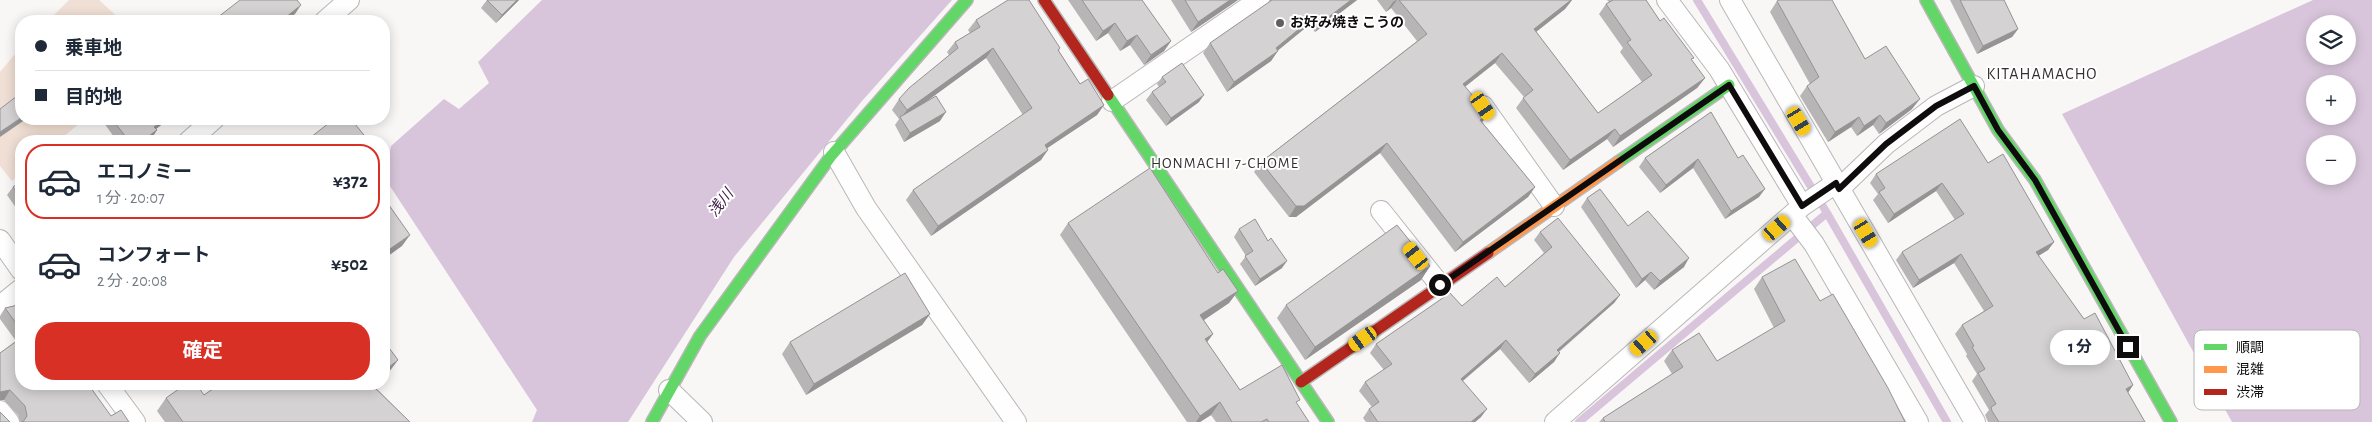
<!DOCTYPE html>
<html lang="ja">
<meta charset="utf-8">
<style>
body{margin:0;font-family:"Alegreya Sans","Noto Sans JP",sans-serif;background:#f2f2f3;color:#1f2937;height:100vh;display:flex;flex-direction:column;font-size:19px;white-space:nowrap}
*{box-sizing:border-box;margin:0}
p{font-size:16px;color:#747a83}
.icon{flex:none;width:28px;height:28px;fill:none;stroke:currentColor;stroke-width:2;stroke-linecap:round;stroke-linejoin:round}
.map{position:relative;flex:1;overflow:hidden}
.side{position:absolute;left:15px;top:135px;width:375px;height:255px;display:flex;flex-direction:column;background:#fff;border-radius:20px;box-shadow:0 2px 12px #0003}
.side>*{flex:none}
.guide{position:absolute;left:15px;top:15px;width:375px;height:110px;border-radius:20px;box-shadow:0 2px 12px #0003;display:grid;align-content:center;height:110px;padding:0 20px;background:#fff}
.buttons{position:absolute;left:2306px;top:15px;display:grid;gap:10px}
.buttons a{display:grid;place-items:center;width:50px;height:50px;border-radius:50%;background:#fff;box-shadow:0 2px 12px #0003;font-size:25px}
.end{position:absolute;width:22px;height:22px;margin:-11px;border:6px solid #0e0c0d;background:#fff;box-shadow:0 0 0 2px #fff}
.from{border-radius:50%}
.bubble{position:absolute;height:35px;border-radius:18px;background:#fff;box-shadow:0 2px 12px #0003;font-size:16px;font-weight:700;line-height:35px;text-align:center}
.car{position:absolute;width:15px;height:30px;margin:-15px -8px;border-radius:6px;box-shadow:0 0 4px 1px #0007;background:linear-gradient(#f5c518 24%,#345 0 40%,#f5c518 0 76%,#345 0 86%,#f5c518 0)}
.guide b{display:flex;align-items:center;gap:18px;height:48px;font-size:19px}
.guide b+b{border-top:1px solid #e0e1e3}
.guide i{width:12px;height:12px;background:#1f2937}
ul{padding:9px 0 0;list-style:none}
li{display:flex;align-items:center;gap:15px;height:75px;margin:0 10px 8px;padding:0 10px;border:2px solid transparent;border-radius:20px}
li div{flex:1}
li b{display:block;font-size:19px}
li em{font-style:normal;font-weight:700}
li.active{border-color:#d93025}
li>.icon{width:45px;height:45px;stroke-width:1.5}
.action{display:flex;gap:10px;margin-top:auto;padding:10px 20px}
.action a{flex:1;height:58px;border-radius:20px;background:#d93025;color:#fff;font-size:20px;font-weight:700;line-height:58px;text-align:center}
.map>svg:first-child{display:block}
</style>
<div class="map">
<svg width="2372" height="422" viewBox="0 0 2372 422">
<rect width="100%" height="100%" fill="#f9f6f6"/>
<path fill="#f0dfd4" d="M69,0h30l23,21h-74z
M21,47v72h64l-27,22h-37v32l-9,8 -12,-15v-94z"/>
<path fill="#d8c5db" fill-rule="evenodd" d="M542,0h410l-90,101 -128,156 -106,165h-96l5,-12 -153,-233 7,-31 53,-47 15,10 30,-26 -11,-21z
M2313,0h59v422h-140l-170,-308zM2315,24h33v32h-33zM2315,84h33v32h-33zM2315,144h33v32h-33z"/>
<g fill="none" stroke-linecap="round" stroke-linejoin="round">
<path stroke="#d8c5db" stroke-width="8" d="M1697,0l130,213 120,209
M1579,422l248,-209"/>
<defs>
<path id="street" d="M1667,0l52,69 83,137
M1730,0l245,422
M325,21l24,-21
M1112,101l147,-101
M1483,106l71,100
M189,141l25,-22
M834,152l32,56 150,214
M1839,189l47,-45 50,-38 38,-20
M1381,211l59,74
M1792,215l22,29 104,178
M0,240l21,30
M0,306l21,-17
M107,384l28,38
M669,390l33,32
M0,411l9,11
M1555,422l247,-216 34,-23"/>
<path id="fast" d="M1926,0l72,130 37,50 136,242
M1108,95l220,327
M1618,162l111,-77
M652,422l48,-86 131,-180 136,-156"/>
<path id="slow" d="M1488,253l130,-91"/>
<path id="jam" d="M1044,0l64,95
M1301,382l187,-129"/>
</defs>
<use href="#street" stroke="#b9b7b7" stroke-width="22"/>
<use href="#fast" stroke="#b9b7b7" stroke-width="14"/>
<use href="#slow" stroke="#b9b7b7" stroke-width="14"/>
<use href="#jam" stroke="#b9b7b7" stroke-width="14"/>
<use href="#street" stroke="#fefefe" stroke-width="20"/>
<use href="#fast" stroke="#63d668" stroke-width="11"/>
<use href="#slow" stroke="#ff974d" stroke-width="11"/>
<use href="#jam" stroke="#b3261e" stroke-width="11"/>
</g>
<path fill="#b7b5b5" d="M487,0h32l-23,23 -15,-15z
M1068,0h74l29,41 -7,10 -20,14 -14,-20 -10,6 -12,-18 -12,8z
M1171,0h67l-47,32z
M1270,0h87l-42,32 -6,-7 -31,25 -7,11 -44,31 -24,-39 7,-10 60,-41z
M1377,0h195l-7,9 -29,23 62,81 44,-31 -22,-30 3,-4 -24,-34 7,-10 3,-2 -2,-2h39l14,21 45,57 -8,10 -84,59 -6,-8 -44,31 -47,-62 8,-11 -29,-34 -30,23 17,36 53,65 -7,10 -73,55 -75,-99 -84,64h-7l-35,-45 7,-10 156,-121 -26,-33 -5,4z
M1950,0h54l14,29 -6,8 -35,17z
M1777,1l88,58 47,50 -33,25 -6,-9 -16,11 -6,-9 -23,15 -28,-46 7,-10 3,-2 -40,-72z
M976,20l84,28 -1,3 21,33 24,21 -7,10 -50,33 -6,12 -110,76 -25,-36 7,-10 110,-75 -37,-57 -63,46 17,17 -36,21 -9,-17 4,-6 -7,-9 7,-11 50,-44 -2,-3 8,-10 15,-9 -2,-3z
M1162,77l37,25 -33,24 -20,-26 6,-8 7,-5 -2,-3z
M1711,112l48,85 -34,22 -32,-51 -33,25 -21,-26 6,-9z
M101,119h68l-13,10 1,1 -6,9 -3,2h-31z
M1988,163l66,79 -6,8 -10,6 46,63 49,66 -5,8 17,29h-157l-3,-7 4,-5 -17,-29 5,-7 -11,-18 1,-2 -12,-20 7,-9 22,-14 -30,-48 -41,25 -17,-28 6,-8 53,-32 -19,-29 -48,32 -15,-23 5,-6 -8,-11 6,-9z
M21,181v34l-14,-20 6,-8z
M1587,198l41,28 56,41 -30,23 -9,-10 -9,8 -55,-81z
M1068,223l150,50 20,18 -9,12 -25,17 9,14 -6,8 33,48 57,14 12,18h-93l-5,-7 -11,7h-13l-127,-187z
M1239,229l29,12 14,27 -27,18 -15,-22 6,-8 -12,-19z
M1540,232l80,63 -6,8 -55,49 -5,10 -25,21 -29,-34 -37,32 18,36 -6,5h-109l-3,-4 6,-9 3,-2 -13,-16 6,-9 19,-12 -14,-17 6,-9 129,-57 39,-34 -10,-13z
M1430,266l-9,14 -116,80 -28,-42 9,-13z
M1762,277l58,24 85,121h-306l4,-4 69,-44 -8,-13 8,-11 45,11 57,-33 -20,-39z
M21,300v84l90,32 -91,6 -2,-7 -14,-15h-4v-47l16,-12 -16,-22v-3l5,-8 9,-2z
M930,314l-8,11 -116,70 -24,-41 8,-12z
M220,384h155l-2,1 37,37h-245l-8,-11 9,-13 38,-3z"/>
<path fill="#959394" d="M517,0h2l-23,23 6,-8z
M1230,0h8l-47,32 7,-10z
M1351,0h6l-42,32 7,-10z
M1396,0h1l-6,8 -5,4 7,-10z
M1571,0h1l-7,9 -38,30 7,-10z
M301,5l-6,9 -9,7h-5z
M1316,15l-7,10 -39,32 8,-6 -7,10 -44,31 7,-10z
M1115,23l-7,10 -12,8 7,-10z
M2018,29l-6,8 -35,17 6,-8z
M1137,35l-7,10 -10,6 7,-10z
M1171,41l-7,10 -20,14 7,-10z
M993,48l-7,10 -84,61 -1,-1 6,-8z
M1502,53l-7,10 -39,31 7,-10z
M1705,78l-8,10 -84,59 7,-11z
M1204,95l-5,7 -33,24 5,-8z
M1920,99l-8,10 -33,25 7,-11z
M1104,105l-7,10 -60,40 8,-10z
M946,112l-6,9 -36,21 6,-9z
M1488,114l-7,10 -1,-4z
M1880,115l-7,10 -16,11 7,-10z
M1859,117l-8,10 -23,15 7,-10z
M21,118v1h5l-26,18v-5z
M165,119h4l-21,16 6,-8z
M1615,129l-8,10 -44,31 7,-10z
M157,130l-6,9 -3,2h-6z
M1387,143l-7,10 -84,64h-7l7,-11z
M1048,150l-7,10 -110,76 7,-10z
M1698,159l-5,9 -33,25 6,-8z
M1942,183l-6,8 -48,32 6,-9z
M1535,187l-7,10 -73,55 8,-10z
M1765,189l-6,8 -34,22 6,-8z
M410,235l-8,11 -18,13v-6z
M2054,242l-6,8 -18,11 6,-9z
M1961,254l-7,9 -41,25 6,-8z
M1689,258l-5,9 -30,23 6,-9z
M1287,261l-5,7 -27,18 5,-7z
M1430,266l-9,14 -116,80 10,-13z
M1651,272l-6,8 -9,8 6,-9z
M1238,291l-9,12 -37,25 8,-13z
M1620,295l-6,8 -63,55 6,-8z
M930,314l-8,11 -116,70 8,-11z
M1213,334l-9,12 1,-7z
M1506,340l-6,9 -45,38 6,-8z
M1560,353l-6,9 -25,21 6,-9z
M398,360l-9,12 -5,5v-6z
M2133,385l-6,9 -1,-5z
M10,390l-6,10h-4v-8z
M1220,402l-9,13 -11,7h-4l4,-6z
M1487,409l-6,8 -6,5h-4z"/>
<path fill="#d5d2d3" stroke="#959394" d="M240,0h57l4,5 -20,16h-68z
M487,0h30l-15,15z
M1008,0h21l31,48 -2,2 22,34 8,-5 16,26 -59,40 3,5 -110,76 -25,-36 119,-82 -39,-60 -86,62 -8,-11 10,-11 49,-40 -3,-6 25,-15 -4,-7z
M1082,0h60l29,41 -20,14 -14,-20 -10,6 -12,-18 -12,8z
M1185,0h45l-32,22z
M1272,0h79l-29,22 -6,-7 -40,33 2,3 -44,31 -24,-39z
M1399,0h172l-37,29 64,84 54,-38 -25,-33 4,-2 -25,-36 7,-4h33l14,21 4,-3 30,40 -3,1 14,19 -85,58 -5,-7 -45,31 -47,-62 10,-8 -31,-37 -39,31 25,30 -8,6 55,67 -72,55 -76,-99 -83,63h-8l-35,-44 166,-128z
M1779,0h53l33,59 21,-13 34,53 -34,24 -6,-8 -16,11 -5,-9 -24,15 -28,-46 12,-9 -42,-76z
M1960,0h44l14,29 -35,17z
M1182,63l22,32 -33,23 -19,-26 14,-10 -4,-5z
M21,93v25l-21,14v-23z
M936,96l10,16 -36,21 -10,-16z
M1711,112l27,46 5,-3 22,34 -34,22 -33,-52 -32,26 -21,-27z
M112,119h53l-11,8 3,3 -15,11h-13z
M334,119h17l17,21 -2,1h-60z
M1960,119l28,44 15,-9 51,88 -18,10 48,67 11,-6 38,72 -7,4 19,33h-146l-7,-11 -1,-4 5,-3 -18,-31 7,-4 -13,-22 2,-1 -12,-21 31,-19 -32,-52 -42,26 -17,-28 62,-38 -22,-31 -48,31 -15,-22 6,-4 -9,-14z
M1150,168l68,105 5,-4 15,22 -38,24 13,19 -8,5 35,51 42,-25 18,35 -4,2 13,20h-40l-2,-3 -6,3h-29l-12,-20 -20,14 -132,-193z
M21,181v17l-8,-11z
M1600,189l28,37 20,-15 41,47 -29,23 -9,-9 -9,7 -55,-81z
M384,198l26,37 -26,18z
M1558,218l62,77 -63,55 3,3 -25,21 -29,-34 -45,39 26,30 -16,13h-93l-9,-13 10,-7 -14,-20 27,-18 -16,-20 74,-51 12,13 35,-29 8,10 47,-40 -12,-15z
M1255,219l13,22 3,-3 16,23 -27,18 -15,-23 8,-5 -14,-22z
M1397,225l33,41 -115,81 -29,-42z
M1795,259l25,42 13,-7 55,94 17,34h-300l-2,-4 80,-51 -11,-17 27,-17 18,28 68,-40 -23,-44z
M905,273l25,41 -116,70 -24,-42z
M21,300v30l-16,-22 9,-2z
M21,338v46h67l23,32 10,-6 8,12h-108h2l4,-6 -2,-10 -15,-16 -10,2v-39z
M384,341l14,19 -14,11z
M186,384h10l8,11 16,-11h151l39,38h-227l-17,-24z
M0,412l10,10h-10z"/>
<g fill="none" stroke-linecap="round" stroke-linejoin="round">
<path stroke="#0e0c0d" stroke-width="6" d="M1440,285l289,-200 73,121 34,-23 3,6 47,-45 50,-38 38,-20 24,44 37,50 93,167"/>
</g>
<circle fill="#605e5f" stroke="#fff" stroke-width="2" cx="1280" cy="23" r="5"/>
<g text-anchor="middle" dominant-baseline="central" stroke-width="4" stroke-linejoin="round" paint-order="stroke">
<g font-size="14" font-weight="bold" fill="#0e0c0d" stroke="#fff" text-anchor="start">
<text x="1290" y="23">お好み焼き こうの</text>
</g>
<g font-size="15" letter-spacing="1" fill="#333030" stroke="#fff">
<text x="1225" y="163">HONMACHI 7-CHOME</text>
</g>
<g font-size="15" font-style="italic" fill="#412049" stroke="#fff">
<text transform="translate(721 203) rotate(-52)">浅川</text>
</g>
<g font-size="16" letter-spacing="1" fill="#333030" stroke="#fff">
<text x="2042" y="74">KITAHAMACHO</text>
</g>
</g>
<rect x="2194" y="330" width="166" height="80" rx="8" fill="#fff" stroke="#b7b6b6" stroke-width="1"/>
<rect x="2204" y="344" width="23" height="6" fill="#63d668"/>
<rect x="2204" y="366" width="23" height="7" fill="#ff974d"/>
<rect x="2204" y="389" width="23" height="6" fill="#b3261e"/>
<g font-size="14" fill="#0e0c0d">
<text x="2236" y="352">順調</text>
<text x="2236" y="374">混雑</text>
<text x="2236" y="397">渋滞</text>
</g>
</svg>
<div class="buttons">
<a><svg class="icon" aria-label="layers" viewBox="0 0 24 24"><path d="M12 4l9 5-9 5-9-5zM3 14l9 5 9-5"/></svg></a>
<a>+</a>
<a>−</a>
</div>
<i class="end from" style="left:1440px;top:285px"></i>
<i class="end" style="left:2128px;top:347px"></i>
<div class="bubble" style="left:2050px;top:330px;width:60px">1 分</div>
<i class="car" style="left:1483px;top:106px;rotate:145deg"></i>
<i class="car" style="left:1799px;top:121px;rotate:149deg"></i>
<i class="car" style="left:1777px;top:228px;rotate:49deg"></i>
<i class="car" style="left:1866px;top:233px;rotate:149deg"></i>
<i class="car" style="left:1416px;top:256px;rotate:321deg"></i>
<i class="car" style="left:1363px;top:339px;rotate:235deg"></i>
<i class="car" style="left:1644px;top:343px;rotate:229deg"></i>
<div class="guide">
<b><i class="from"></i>乗車地</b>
<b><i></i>目的地</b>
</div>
<section class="side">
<ul>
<li class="active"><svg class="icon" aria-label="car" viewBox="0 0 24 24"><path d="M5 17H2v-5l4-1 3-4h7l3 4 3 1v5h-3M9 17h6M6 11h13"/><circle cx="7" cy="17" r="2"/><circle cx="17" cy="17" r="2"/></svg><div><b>エコノミー</b><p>1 分 · 20:07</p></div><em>¥372</em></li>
<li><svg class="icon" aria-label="car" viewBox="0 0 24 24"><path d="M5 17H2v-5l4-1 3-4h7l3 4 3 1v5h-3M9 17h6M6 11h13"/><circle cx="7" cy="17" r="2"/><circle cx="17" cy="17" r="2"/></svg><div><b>コンフォート</b><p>2 分 · 20:08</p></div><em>¥502</em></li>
</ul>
<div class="action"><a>確定</a></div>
</section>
</div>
